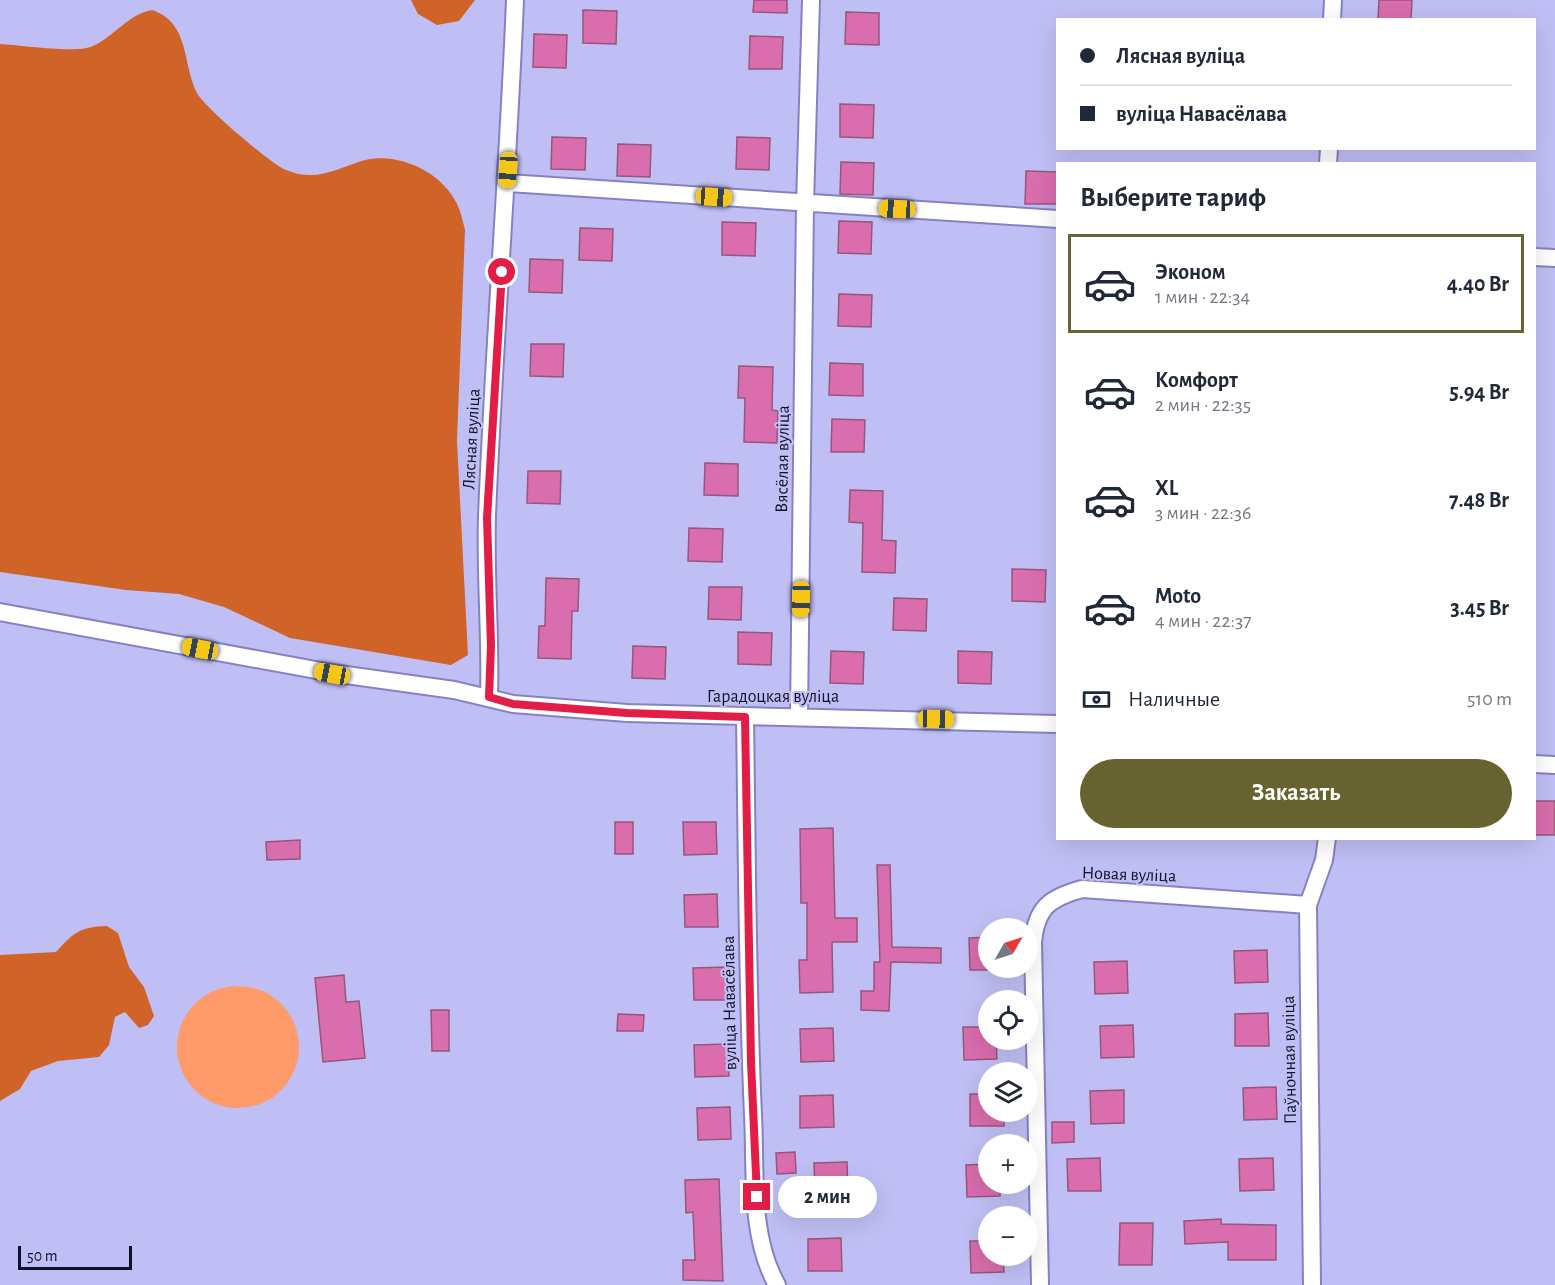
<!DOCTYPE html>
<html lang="ru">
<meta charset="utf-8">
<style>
body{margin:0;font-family:"Alegreya Sans",sans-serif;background:#f2f2f3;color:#1f2937;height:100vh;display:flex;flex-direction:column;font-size:22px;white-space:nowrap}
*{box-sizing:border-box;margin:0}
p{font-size:20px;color:#747a83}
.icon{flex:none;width:33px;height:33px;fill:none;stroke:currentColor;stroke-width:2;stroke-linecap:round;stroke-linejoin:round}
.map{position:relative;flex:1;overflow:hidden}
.side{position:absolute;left:1056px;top:162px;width:480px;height:678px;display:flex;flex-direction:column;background:#fff;border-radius:0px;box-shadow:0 6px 24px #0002}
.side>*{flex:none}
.top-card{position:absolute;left:1056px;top:18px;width:480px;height:132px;border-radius:0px;box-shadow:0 6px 24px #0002;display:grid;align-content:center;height:132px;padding:0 24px;background:#fff}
.needle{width:39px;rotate:51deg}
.fabs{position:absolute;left:978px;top:918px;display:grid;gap:12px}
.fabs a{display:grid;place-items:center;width:60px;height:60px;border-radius:50%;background:#fff;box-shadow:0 6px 24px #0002;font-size:30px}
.scale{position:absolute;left:18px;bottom:15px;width:114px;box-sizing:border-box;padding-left:6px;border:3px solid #131129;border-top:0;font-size:16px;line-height:21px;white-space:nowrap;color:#131129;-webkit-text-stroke:4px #c0bff5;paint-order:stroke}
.end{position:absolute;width:27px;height:27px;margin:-14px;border:8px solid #e11d48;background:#fff;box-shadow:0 0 0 3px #fff}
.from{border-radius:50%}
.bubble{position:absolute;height:42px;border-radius:21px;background:#fff;box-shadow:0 6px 24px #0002;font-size:20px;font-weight:700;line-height:42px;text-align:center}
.car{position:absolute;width:18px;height:36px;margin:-18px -9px;border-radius:8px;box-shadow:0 0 4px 2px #0007;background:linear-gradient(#f5c518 24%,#345 0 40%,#f5c518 0 76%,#345 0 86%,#f5c518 0)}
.top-card b{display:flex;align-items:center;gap:21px;height:57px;font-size:22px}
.top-card b+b{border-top:2px solid #e0e1e3}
.top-card i{width:15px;height:15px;background:#1f2937}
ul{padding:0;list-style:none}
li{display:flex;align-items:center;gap:18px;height:99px;margin:0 12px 9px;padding:0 12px;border:3px solid transparent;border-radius:0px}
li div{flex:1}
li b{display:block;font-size:22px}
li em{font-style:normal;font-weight:700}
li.current{border-color:#676330}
li>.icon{width:54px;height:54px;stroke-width:1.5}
h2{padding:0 24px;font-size:27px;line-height:72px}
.pay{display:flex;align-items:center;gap:15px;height:66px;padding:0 24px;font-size:22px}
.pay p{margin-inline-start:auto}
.primary-button{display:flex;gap:12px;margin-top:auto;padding:12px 24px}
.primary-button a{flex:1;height:69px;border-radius:36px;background:#676330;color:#fff;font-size:24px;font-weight:700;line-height:69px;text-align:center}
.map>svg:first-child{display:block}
</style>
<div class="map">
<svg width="1555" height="1285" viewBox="0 0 1555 1285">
<rect width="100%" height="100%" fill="#c0bff5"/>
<path fill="#ff9b6b" d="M177 1047a61 61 0 1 1 122 0a61 61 0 1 1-122 0Z"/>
<path fill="#d06328" d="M411,0h64l-16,21 -22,4 -19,-11z
M152,10c38,13 30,52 45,83 7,14 74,71 89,77 31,13 51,-2 79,-10 34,-8 77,12 92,44 4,8 6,18 8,26l-8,211 11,214 -17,10 -161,-27 -66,-31 -45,-13 -53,-4 -126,-18v-528c21,1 77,10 93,2 22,-10 34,-31 59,-36z
M107,926l11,7 11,34 15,20 10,29 -6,9 -9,3 -14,-16 -10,5 -6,28 -10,12 -41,4 -27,10 -11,18 -20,12v-146l56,-3c18,-20 24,-25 51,-26z"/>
<path fill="#d96dad" stroke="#95577a" stroke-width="1.5" d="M754,0h33v13l-34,-1z
M1379,0h33l-1,20h-33z
M583,10l34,1 -1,33 -33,-1z
M846,12l33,1v32l-34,-1z
M534,34l33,1 -1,33 -33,-1z
M750,36l33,1 -1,32h-33z
M840,104l34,1 -1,33 -33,-1z
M552,137l34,1 -1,32 -34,-1z
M737,137l33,1 -1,32 -33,-1z
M618,144l33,1 -1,32 -33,-1z
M841,162l33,1 -1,32 -33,-1z
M1026,171l32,1v32h-33z
M839,221l33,1 -1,32 -33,-1z
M722,222l34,1 -1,33 -33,-1z
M580,228l33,1 -1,32 -33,-1z
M530,259l33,1 -1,33 -33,-1z
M839,294l33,1 -1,32 -33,-1z
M531,344h33l-1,33 -33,-1z
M830,363l33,1v32l-34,-1z
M739,366l34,1 -1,43 6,1 -1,32 -33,-1 1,-44h-7z
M832,419l33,1 -1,32h-33z
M705,463l33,1v32l-34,-1z
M528,471h33l-1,33 -33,-1z
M850,490l33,1 -1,49 14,1 -1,32 -33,-1 1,-49 -14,-1z
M689,528l34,1 -1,33 -34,-1z
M1012,569l34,1 -1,32 -33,-1z
M546,578l33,1 -1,32h-6l-1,48 -33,-1 1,-32h6z
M709,587h33l-1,33 -33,-1z
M894,598l33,1 -1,32 -33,-1z
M738,632l34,1 -1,32 -33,-1z
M633,646l33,1 -1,32 -33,-1z
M831,651l33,1 -1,32 -33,-1z
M958,651l34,1 -1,32 -33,-1z
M1534,801h21v34h-21z
M615,822h18v32h-18z
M683,822h33l1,32 -33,1z
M833,828l2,90h22v24h-25l1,50 -33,1 -1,-33h8v-57h-6l-1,-74z
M300,840v19l-33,1 -1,-18z
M877,865h13l2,82 49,1v15l-50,-1 -2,49 -28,-1v-19h13v-29h6z
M717,894l1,33h-33l-1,-32z
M988,937v33h-18l-1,-32z
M1267,950l1,32 -33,1 -1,-32z
M1127,961l1,32 -33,1 -1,-32z
M727,967l1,33h-34l-1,-32z
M344,975l2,27 13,-1 6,57 -42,4 -8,-84z
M431,1010h18v41h-17z
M1268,1013l1,33h-34v-32z
M618,1014l26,1 -1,16h-26z
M1133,1025l1,32 -33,1 -1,-32z
M963,1027h25v13h8l1,19 -33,1z
M833,1028l1,33 -33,1 -1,-33z
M728,1044l1,32 -34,1 -1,-32z
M1276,1087l1,32 -33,1 -1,-32z
M1124,1090v33l-33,1 -1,-33z
M970,1094h18v18h16v14h-34z
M833,1095l1,32 -34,1v-32z
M730,1107l1,32 -33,1 -1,-32z
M1052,1122h22v20l-22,1z
M795,1152l1,21 -19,1 -1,-21z
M1100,1158l1,33h-33l-1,-32z
M1273,1158l1,32 -34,1 -1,-32z
M847,1162l1,33h-33l-1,-32z
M988,1164v20h12v12l-33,1 -1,-32z
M719,1179l4,102 -40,-1v-20h12l-2,-48 -7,1 -1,-33z
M1221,1219v5l55,1v35h-48v-18l-43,2 -1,-23z
M1120,1223h33l-1,42h-33z
M841,1238l1,33h-34v-32z
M970,1241h18v15h15l1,16 -33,1z"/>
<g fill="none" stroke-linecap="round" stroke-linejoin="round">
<defs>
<path id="minor" d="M1332,20l1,-20
M1328,164l1,-16
M507,183l551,36
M1534,257l21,1
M0,612l332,61 122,17 59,14 114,9 431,11
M489,697c2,-60 -4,-121 -2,-181 7,-172 21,-344 28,-516
M799,715l6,-511 6,-204
M745,717c2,133 2,266 8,398 3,56 -4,120 24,170
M1534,764l21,1
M1040,1285l-7,-342c3,-35 16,-45 49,-54l226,16
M1312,1285l-4,-380 16,-45 3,-22"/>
</defs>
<use href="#minor" stroke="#8582c1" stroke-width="20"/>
<use href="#minor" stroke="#fff" stroke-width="16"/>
</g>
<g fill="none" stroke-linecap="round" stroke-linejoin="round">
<path stroke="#e11d48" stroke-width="8" d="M502,272l-15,246 4,128 -2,51 24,7 114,9 118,4 6,345 6,135"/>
</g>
<g text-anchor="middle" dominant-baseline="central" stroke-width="4.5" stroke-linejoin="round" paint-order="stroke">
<g font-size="18" fill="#131129" stroke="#c0bff5">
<text transform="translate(472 439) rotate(-87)">Лясная вуліца</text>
<text transform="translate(783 459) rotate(-89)">Вясёлая вуліца</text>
<text x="773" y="697">Гарадоцкая вуліца</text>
<text transform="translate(1129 875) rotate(2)">Новая вуліца</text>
<text transform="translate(730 1003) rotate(-91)">вуліца Навасёлава</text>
<text transform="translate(1290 1060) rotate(-91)">Паўночная вуліца</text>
</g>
</g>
</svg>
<div class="fabs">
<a><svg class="needle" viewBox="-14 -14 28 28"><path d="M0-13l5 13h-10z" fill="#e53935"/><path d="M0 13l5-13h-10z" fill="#747a83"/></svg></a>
<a><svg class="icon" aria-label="locate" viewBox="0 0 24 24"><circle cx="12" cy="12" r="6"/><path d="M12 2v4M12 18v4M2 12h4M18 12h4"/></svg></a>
<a><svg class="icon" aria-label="layers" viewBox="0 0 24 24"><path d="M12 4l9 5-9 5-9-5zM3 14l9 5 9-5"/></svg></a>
<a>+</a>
<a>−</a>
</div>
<div class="scale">50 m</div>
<i class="end from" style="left:502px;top:272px"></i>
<i class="end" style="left:757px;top:1197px"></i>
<div class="bubble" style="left:778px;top:1176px;width:99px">2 мин</div>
<i class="car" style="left:508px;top:170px;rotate:184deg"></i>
<i class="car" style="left:714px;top:197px;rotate:94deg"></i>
<i class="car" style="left:897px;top:209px;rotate:273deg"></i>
<i class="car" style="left:801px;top:599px;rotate:181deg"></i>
<i class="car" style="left:200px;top:649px;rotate:281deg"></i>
<i class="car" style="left:332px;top:674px;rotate:281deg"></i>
<i class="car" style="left:936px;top:719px;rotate:91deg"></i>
<div class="top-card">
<b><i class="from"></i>Лясная вуліца</b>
<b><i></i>вуліца Навасёлава</b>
</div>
<section class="side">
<h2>Выберите тариф</h2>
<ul>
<li class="current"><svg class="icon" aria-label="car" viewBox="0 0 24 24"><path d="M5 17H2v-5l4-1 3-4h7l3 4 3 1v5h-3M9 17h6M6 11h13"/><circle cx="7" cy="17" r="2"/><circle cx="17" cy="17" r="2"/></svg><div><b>Эконом</b><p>1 мин · 22:34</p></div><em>4.40 Br</em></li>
<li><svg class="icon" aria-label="car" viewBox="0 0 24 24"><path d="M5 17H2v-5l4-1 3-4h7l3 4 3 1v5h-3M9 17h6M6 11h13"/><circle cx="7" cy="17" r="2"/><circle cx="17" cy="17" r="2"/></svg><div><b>Комфорт</b><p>2 мин · 22:35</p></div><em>5.94 Br</em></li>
<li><svg class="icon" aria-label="car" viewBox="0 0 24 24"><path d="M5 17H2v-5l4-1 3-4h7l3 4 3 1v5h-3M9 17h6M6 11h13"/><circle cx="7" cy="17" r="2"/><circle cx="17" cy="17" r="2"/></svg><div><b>XL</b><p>3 мин · 22:36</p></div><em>7.48 Br</em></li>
<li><svg class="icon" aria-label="car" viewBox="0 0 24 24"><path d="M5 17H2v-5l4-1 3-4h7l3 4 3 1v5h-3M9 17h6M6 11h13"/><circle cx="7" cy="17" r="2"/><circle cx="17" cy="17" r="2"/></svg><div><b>Moto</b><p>4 мин · 22:37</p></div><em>3.45 Br</em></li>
</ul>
<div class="pay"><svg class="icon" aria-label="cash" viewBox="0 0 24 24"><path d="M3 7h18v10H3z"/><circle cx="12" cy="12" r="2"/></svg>Наличные<p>510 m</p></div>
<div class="primary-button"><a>Заказать</a></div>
</section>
</div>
